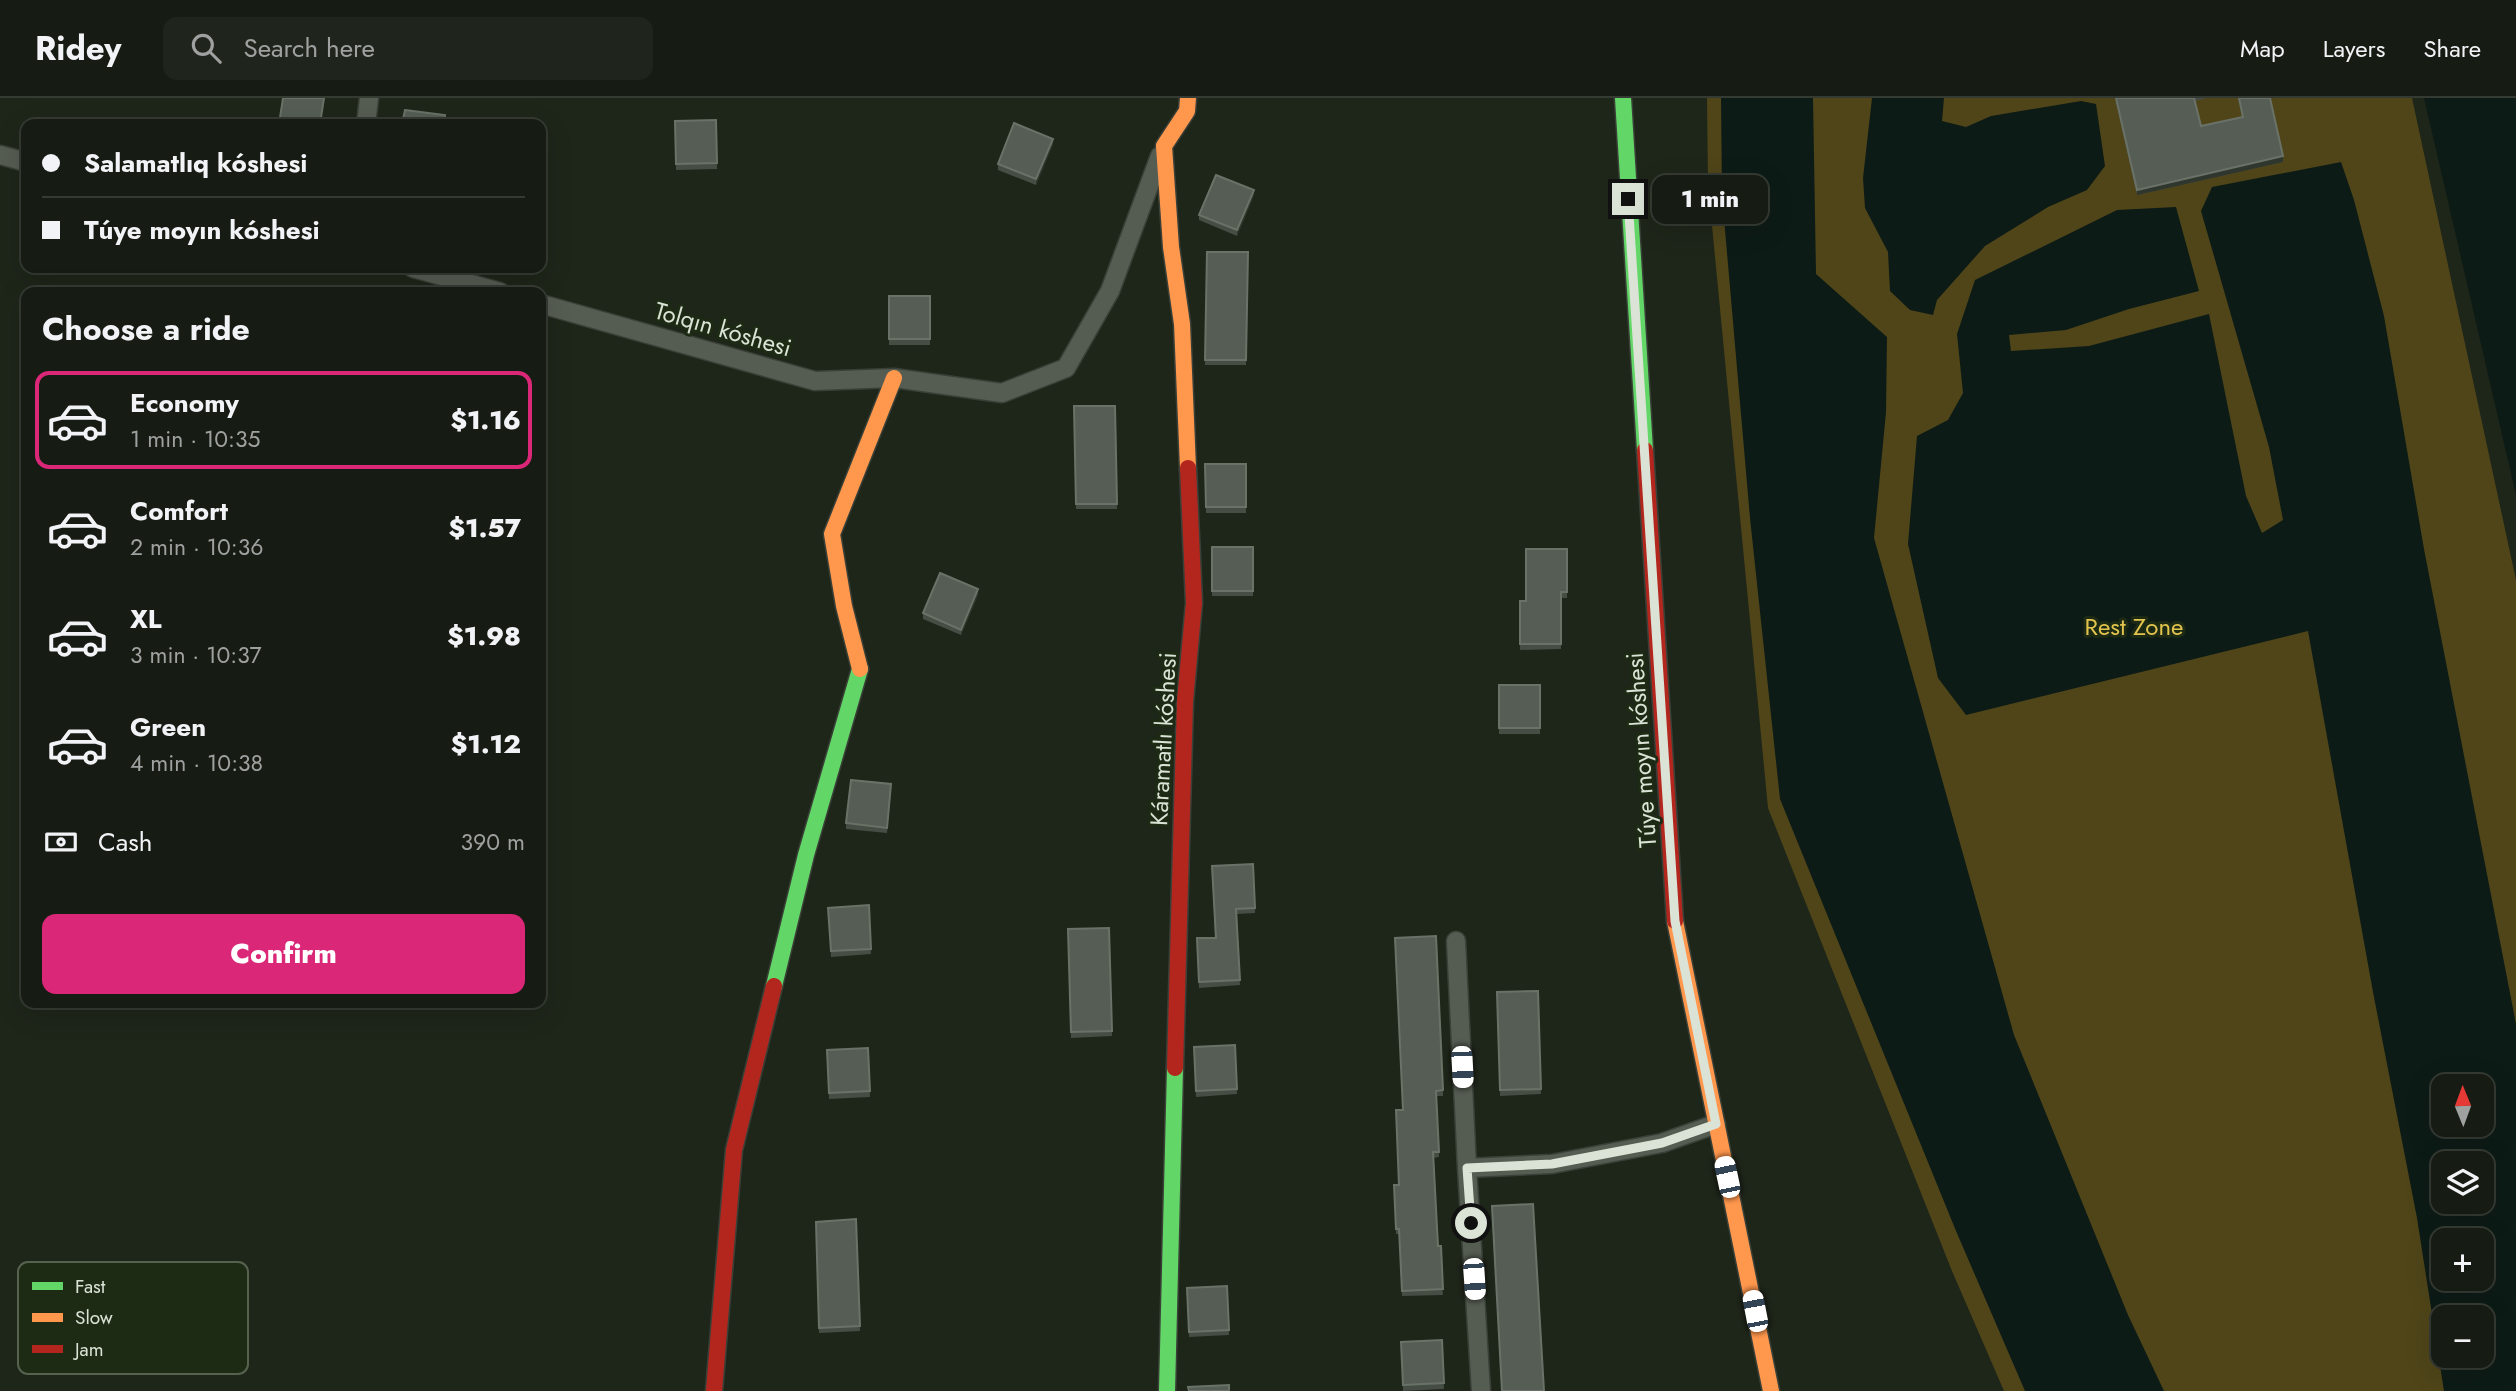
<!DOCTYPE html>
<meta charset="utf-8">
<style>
body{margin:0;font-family:Jost,sans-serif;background:#1f251c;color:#f1f3f6;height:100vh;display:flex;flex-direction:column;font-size:26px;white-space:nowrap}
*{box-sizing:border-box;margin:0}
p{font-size:23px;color:#9ea1a0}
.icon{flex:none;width:38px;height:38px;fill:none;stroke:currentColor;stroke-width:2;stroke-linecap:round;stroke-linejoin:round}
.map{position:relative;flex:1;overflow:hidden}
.side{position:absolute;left:21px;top:189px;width:525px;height:721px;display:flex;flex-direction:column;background:#161c13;border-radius:14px;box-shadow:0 7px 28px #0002,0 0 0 2px #353a33}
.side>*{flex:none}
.hud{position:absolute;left:21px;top:21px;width:525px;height:154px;border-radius:14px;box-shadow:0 7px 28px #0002,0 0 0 2px #353a33;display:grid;align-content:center;height:154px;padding:0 21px;background:#161c13}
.needle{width:46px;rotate:359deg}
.controls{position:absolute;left:2431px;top:976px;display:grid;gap:14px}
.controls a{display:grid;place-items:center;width:63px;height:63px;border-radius:14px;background:#161c13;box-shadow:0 7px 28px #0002,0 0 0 2px #353a33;font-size:35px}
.end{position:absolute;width:32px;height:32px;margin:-16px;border:9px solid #dae3d5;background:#111;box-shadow:0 0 0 4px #111}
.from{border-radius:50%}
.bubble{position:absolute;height:49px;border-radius:14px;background:#161c13;box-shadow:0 7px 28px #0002,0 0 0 2px #353a33;font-size:23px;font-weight:800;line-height:49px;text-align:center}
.car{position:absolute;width:21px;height:42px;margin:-21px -10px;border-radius:9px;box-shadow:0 0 5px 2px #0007;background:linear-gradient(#fff 24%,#345 0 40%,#fff 0 76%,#345 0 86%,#fff 0)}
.hud b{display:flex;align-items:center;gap:24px;height:66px;font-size:26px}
.hud b+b{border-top:2px solid #353a33}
.hud i{width:18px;height:18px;background:#f1f3f6}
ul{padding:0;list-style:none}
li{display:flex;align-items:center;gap:21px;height:98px;margin:0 14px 10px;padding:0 7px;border:4px solid transparent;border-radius:14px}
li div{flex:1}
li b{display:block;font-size:26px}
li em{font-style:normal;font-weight:800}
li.current{border-color:#db2777}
li>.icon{width:63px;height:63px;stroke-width:1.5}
h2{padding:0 21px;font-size:32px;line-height:84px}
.pay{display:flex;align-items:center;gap:18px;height:77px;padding:0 21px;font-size:26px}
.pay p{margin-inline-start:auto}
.button{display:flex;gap:14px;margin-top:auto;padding:14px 21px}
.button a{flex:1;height:80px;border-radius:14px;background:#db2777;color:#fff;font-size:28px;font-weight:800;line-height:80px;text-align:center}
header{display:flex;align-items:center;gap:42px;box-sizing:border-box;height:98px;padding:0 35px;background:#161c13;border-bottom:2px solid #353a33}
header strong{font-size:33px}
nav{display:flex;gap:38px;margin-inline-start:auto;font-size:24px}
.search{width:490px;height:63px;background:#1f251c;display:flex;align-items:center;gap:18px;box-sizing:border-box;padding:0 24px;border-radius:14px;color:#9ea1a0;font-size:26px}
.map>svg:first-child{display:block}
</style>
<header>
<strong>Ridey</strong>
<div class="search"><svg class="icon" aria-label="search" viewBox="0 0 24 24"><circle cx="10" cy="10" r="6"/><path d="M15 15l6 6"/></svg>Search here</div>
<nav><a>Map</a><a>Layers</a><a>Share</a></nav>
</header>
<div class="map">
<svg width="2516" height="1293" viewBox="0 0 2516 1293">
<rect width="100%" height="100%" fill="#1e2519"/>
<path fill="#4f4519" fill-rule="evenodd" d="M1707,0h705l104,482v811h-512l-52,-120 -184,-463 -60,-624zM2443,989h39v38h-39zM2443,1066h39v38h-39zM2443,1143h39v38h-39zM2443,1220h39v38h-39z"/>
<path fill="#0d1b16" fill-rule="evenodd" d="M1721,0h92l3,176 71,63 -1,75 -12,126 140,497 114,280 36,76h-139l-69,-160 -176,-432 -30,-281 -28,-323z
M1872,0h72l-2,23 24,6 25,-11 90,-15 15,3 9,62 -18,24 -39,17 -63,39 -48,54 -4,15 -23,-5 -20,-19 -2,-39 -23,-44 -2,-30z
M2424,0h92v397z
M2341,64l13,38 30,116 40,233 92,475v367h-72l-27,-173 -44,-226 -65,-361 -342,84 -28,-37 -30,-134 9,-108 31,-16 15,-27 -6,-59 18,-54 142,-70 59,-3 23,84 -70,18 -63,21 -57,5 2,16 78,-5 120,-32 37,182 16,37 21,-13 -14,-73 -68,-236 11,-24zM2443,989h39v38h-39zM2443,1066h39v38h-39zM2443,1143h39v38h-39zM2443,1220h39v38h-39z"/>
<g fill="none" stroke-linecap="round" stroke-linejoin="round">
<defs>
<path id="street" d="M366,26l3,-26
M0,57l26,7
M413,170l87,24
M541,206l274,77 79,-3 108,15 64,-25 44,-77 50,-135
M1456,843l11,227 14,223
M1467,1070l85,-4 110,-21 54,-19"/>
<path id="fast" d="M1623,0l22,352
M774,888l32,-131 54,-186
M1167,1293l8,-323"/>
<path id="slow" d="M1188,0l-1,13 -23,35 7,101 11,77 6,144
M860,571l-16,-63 -12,-72 62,-156
M1675,823l96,470"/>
<path id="jam" d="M1645,352l30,471
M1175,970l10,-367 9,-98 -6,-135
M714,1293l20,-241 40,-164"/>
</defs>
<use href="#street" stroke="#3a4037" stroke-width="21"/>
<use href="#fast" stroke="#3a4037" stroke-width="19"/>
<use href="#slow" stroke="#3a4037" stroke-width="19"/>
<use href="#jam" stroke="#3a4037" stroke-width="19"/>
<use href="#street" stroke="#555c52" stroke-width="18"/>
<use href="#fast" stroke="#63d668" stroke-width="16"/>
<use href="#slow" stroke="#ff974d" stroke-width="16"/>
<use href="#jam" stroke="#b3261e" stroke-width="16"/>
</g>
<path fill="#454d45" d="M2115,0h92l-12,3 6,25 41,-9 -4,-19h32l13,64 -146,33z
M716,22l1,49 -41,1 -1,-49z
M1053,46l-17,41 -38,-15v-6z
M1254,97l-17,41 -38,-16v-5z
M1207,154h41l-2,113h-41z
M889,198h41v49h-41z
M1074,308h41l2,103h-41z
M1205,366h41v49h-40z
M1212,449h41v49h-41z
M1567,451v49h-6v51l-41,1v-49h6z
M978,497l-17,40 -38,-16v-6z
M1499,587h41v49h-41z
M891,692l-4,43 -41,-4v-6z
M1212,768l43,42v5l-18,1 3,71 -41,3 -2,-50h18z
M869,807l2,49 -40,3 -3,-49z
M1109,830l3,108 -41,2 -3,-109z
M1395,840l48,152v6h-7l3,61 -6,1 5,88 5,49 -41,1 -3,-62h-3l-2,-44 5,-5 4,-75z
M1538,893l3,103 -41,2 -3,-104z
M1235,947l2,49 -41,3 -2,-50z
M868,950l2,49 -41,2 -2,-49z
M856,1121l4,112 -41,2 -3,-111z
M1227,1188l2,49 -40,2 -2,-49z
M1442,1242l2,49 -41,2 -2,-49z"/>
<path fill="#2f362d" d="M1053,41v5l-17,41v-6z
M2283,58v6l-146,33v-5z
M1254,92v5l-17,41v-6z
M978,491v6l-17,40v-5z"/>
<path fill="#555d54" stroke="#6a7268" stroke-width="2" d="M283,0h41l-4,26h-41z
M2116,0h78l7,28 42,-9 -4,-19h31l13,58 -146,34z
M405,12l40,5 -1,9h-42z
M716,22l1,43 -41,1 -1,-43z
M1014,25l39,16 -17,40 -38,-15z
M1216,77l38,15 -17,40 -38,-15z
M1207,154h41l-2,108h-41z
M889,198h41v43h-41z
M1074,308h41l2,98h-41z
M1205,366h41v43h-40z
M1212,449h41v44h-41z
M1526,451h41v43h-6v52h-41v-43h6z
M940,475l38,16 -17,41 -38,-17z
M1499,587h41v43h-41z
M851,682l40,4 -4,44 -41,-5z
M1253,766l2,44 -19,1 4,71 -41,2 -2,-44h19l-4,-72z
M869,807l2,44 -40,2 -3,-43z
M1109,830l3,103 -41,1 -3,-103z
M1436,838l7,154 -7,1 3,61h-6l5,94h3l2,43 -41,2 -3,-62h-3l-2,-44h5l-3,-75h7l-8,-172z
M1538,893l3,98 -41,1 -3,-98z
M1235,947l2,44 -41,2 -2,-44z
M868,950l2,43 -41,2 -2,-43z
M1533,1106l11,187h-42l-10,-185z
M856,1121l4,107 -41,2 -3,-106z
M1227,1188l2,44 -40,2 -2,-44z
M1442,1242l2,43 -41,2 -2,-43z
M1229,1287v6h-40l-1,-4z"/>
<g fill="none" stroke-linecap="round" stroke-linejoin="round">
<path stroke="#dae3d5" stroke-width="9" d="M1471,1125l-4,-55 85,-4 110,-21 54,-19 -41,-203 -47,-722"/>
</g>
<g text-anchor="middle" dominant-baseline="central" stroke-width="6" stroke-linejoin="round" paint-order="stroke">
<g font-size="24" fill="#dae3d5" stroke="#1d2a14">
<text transform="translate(723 231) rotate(16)">Tolqın kóshesi</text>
<text transform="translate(1163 641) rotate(-87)">Káramatlı kóshesi</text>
<text transform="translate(1641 652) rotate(-94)">Túye moyın kóshesi</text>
</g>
<g font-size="24" fill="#e2c34d" stroke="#1d2a14">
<text x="2134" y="528">Rest Zone</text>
</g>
</g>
<rect x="18" y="1164" width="230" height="112" rx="10" fill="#1d2a14" stroke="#56624e" stroke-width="2"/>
<rect x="32" y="1184" width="31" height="8" fill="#63d668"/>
<rect x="32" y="1215" width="31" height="9" fill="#ff974d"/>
<rect x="32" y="1247" width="31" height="8" fill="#b3261e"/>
<g font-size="19" fill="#dae3d5">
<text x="75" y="1195">Fast</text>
<text x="75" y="1226">Slow</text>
<text x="75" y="1258">Jam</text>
</g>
</svg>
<div class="controls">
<a><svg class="needle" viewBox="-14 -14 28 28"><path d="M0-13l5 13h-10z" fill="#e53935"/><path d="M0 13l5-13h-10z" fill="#9ea1a0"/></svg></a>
<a><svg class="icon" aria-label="layers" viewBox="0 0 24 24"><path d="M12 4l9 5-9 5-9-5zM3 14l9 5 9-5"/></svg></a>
<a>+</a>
<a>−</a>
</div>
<i class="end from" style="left:1471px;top:1125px"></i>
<i class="end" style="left:1628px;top:101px"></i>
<div class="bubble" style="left:1652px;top:77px;width:116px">1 min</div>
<i class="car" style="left:1462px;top:969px;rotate:177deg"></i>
<i class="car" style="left:1727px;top:1079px;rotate:348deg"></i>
<i class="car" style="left:1474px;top:1181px;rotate:176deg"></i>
<i class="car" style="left:1755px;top:1213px;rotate:349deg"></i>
<div class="hud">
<b><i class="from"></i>Salamatlıq kóshesi</b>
<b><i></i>Túye moyın kóshesi</b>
</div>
<section class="side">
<h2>Choose a ride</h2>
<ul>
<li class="current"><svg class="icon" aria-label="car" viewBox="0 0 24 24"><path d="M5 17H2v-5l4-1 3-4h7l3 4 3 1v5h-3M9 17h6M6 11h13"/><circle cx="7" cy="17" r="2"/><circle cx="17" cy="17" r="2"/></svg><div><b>Economy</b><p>1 min · 10:35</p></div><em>$1.16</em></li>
<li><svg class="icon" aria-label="car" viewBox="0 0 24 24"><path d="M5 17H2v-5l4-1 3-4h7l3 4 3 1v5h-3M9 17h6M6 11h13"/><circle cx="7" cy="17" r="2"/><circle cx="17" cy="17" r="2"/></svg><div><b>Comfort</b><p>2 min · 10:36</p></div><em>$1.57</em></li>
<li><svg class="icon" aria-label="car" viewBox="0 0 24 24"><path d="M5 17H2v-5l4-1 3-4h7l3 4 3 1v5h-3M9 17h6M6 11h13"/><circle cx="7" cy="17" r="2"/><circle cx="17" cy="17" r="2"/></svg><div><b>XL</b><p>3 min · 10:37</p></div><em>$1.98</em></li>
<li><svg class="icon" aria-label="car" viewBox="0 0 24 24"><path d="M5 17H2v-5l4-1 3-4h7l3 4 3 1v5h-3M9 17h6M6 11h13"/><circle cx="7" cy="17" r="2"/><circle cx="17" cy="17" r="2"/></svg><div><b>Green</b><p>4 min · 10:38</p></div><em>$1.12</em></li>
</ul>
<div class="pay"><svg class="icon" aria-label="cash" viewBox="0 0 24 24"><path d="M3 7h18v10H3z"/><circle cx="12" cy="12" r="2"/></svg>Cash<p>390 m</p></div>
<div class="button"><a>Confirm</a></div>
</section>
</div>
